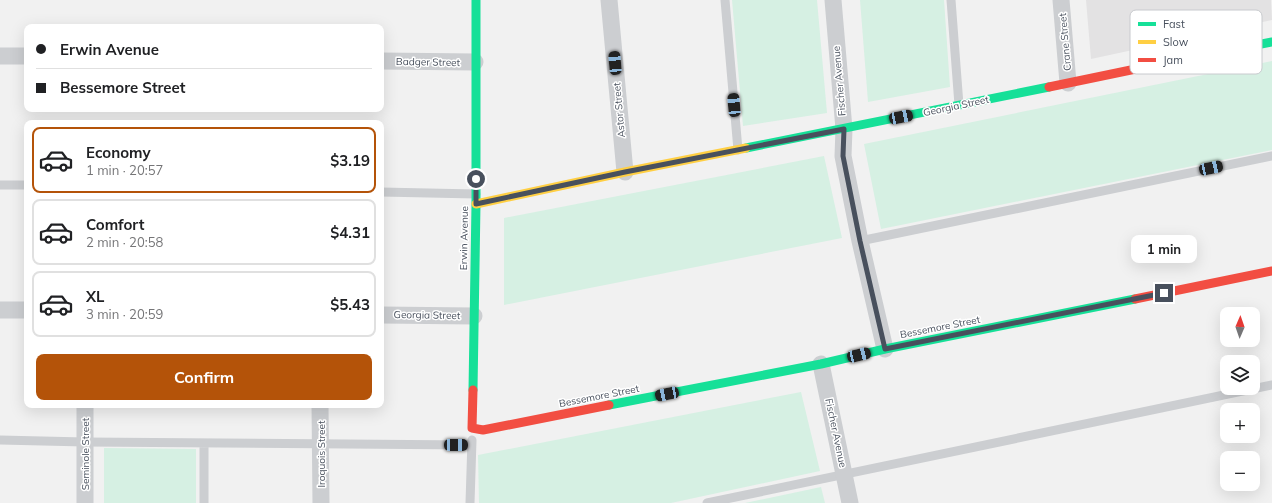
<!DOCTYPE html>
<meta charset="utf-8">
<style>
body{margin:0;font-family:Mulish,sans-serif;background:#f6f6f6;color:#202124;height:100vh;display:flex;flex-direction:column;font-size:15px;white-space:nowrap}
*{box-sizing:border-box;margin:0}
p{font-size:13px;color:#757577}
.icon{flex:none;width:22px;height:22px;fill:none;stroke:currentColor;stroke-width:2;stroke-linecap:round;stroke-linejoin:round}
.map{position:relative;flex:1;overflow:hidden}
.side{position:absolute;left:24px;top:120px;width:360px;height:288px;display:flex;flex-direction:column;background:#fff;border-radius:8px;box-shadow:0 4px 16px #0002}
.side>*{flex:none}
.guide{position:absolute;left:24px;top:24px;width:360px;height:88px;border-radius:8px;box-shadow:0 4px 16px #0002;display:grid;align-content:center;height:88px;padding:0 12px;background:#fff}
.needle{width:26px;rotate:2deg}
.fabs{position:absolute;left:1220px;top:307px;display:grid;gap:8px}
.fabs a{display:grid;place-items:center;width:40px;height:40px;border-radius:8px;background:#fff;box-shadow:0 4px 16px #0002;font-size:20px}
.end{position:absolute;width:18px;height:18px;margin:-9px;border:5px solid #48505d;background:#fff;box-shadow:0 0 0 2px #fff}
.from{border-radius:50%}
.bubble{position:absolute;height:28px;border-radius:8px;background:#fff;box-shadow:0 4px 16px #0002;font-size:13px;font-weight:700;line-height:28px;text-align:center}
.car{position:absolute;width:12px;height:24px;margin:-12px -6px;border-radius:5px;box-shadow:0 0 3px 1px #0007;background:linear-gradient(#222 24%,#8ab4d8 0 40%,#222 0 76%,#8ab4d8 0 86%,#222 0)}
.guide b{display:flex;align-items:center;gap:14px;height:38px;font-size:15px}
.guide b+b{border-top:1px solid #e0e0e0}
.guide i{width:10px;height:10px;background:#202124}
ul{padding:7px 0 0;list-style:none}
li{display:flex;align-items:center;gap:12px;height:66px;margin:0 8px 6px;padding:0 4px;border:2px solid #e0e0e0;border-radius:8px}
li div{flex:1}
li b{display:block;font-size:15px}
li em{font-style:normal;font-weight:700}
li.selected{border-color:#b45309}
li>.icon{width:36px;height:36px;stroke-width:1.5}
.cta{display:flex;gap:8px;margin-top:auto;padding:8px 12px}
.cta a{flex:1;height:46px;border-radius:8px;background:#b45309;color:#fff;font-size:16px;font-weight:700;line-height:46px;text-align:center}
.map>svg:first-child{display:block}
</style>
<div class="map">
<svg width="1272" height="503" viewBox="0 0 1272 503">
<rect width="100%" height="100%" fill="#f1f1f1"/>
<path fill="#e3e2e3" d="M1086,0h185l1,20 -181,39z"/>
<path fill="#d6f0e3" d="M732,0h85l10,113 -84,13z
M860,0h84l6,87 -82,15z
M1272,61v89l-391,79 -17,-85z
M824,156l18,82 -338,67v-87z
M801,392l19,79 -149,32h-192l-1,-48z
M104,448l92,1v54h-92z
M821,487l4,16h-80z"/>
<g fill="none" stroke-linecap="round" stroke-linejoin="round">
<path stroke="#ccced1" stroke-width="9" d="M725,0l13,150
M951,0l8,105
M0,185h27
M381,192l95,2
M860,241l412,-85
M0,440l85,2 386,3
M204,503v-60
M470,503l2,-63
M707,503l565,-118"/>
<path stroke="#ccced1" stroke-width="17" d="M609,0l16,172
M833,0l11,129 -1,27 17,85 25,108
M1061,0l7,83
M0,56h27
M381,61l94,1
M0,310h27
M381,315l93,1
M821,364l29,139
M85,405v98
M320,405l1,98"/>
<path stroke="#16e098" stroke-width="9" d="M1155,65l117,-23
M746,148l303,-61
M473,390l3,-186v-204
M609,405l212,-41 64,-15 250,-50"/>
<path stroke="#ffcf43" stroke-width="9" d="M476,204l149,-32 121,-24"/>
<path stroke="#f24e42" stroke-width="9" d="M1049,87l106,-22
M1135,299l137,-28
M473,390l-1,38 11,2 126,-25"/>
</g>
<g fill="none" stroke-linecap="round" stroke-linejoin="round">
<path stroke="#48505d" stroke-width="5" d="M476,179v25l149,-32 219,-43 -1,27 17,85 25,108 279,-56"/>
</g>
<g text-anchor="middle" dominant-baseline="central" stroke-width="3" stroke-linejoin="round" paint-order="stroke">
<g font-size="10" fill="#48505d" stroke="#fff">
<text transform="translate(1065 42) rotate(-95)">Crane Street</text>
<text transform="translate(428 62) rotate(1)">Badger Street</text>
<text transform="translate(839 81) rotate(-95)">Fischer Avenue</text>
<text transform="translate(956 106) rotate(-12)">Georgia Street</text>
<text transform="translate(619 110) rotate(-95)">Astor Street</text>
<text transform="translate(464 238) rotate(-89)">Erwin Avenue</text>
<text transform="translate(427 315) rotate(1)">Georgia Street</text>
<text transform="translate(940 327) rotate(-11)">Bessemore Street</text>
<text transform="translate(599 396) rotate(-11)">Bessemore Street</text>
<text transform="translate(836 433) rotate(78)">Fischer Avenue</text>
<text transform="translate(85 454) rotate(-90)">Seminole Street</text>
<text transform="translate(321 454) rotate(-90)">Iroquois Street</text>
</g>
</g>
<rect x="1130" y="10" width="132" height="64" rx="6" fill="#fff" stroke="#c8cace" stroke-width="1"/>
<rect x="1138" y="22" width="18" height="4" fill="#16e098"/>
<rect x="1138" y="40" width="18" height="4" fill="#ffcf43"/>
<rect x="1138" y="58" width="18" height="4" fill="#f24e42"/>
<g font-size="11" fill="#48505d">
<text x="1163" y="28">Fast</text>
<text x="1163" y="46">Slow</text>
<text x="1163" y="64">Jam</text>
</g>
</svg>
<div class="fabs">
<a><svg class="needle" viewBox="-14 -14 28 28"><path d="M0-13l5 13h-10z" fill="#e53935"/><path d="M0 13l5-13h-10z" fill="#757577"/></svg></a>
<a><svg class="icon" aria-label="layers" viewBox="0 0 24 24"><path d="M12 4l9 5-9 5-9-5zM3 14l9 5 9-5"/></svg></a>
<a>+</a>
<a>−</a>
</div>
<i class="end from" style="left:476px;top:179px"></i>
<i class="end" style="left:1164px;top:293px"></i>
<div class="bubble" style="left:1131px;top:235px;width:66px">1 min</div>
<i class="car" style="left:615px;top:63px;rotate:355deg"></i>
<i class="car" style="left:734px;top:105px;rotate:355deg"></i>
<i class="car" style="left:901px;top:117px;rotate:79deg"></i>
<i class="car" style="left:1211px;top:168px;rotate:78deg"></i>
<i class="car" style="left:859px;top:355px;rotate:77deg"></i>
<i class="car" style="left:667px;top:394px;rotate:259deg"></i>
<i class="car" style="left:456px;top:445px;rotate:90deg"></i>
<div class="guide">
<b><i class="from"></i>Erwin Avenue</b>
<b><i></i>Bessemore Street</b>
</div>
<section class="side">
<ul>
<li class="selected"><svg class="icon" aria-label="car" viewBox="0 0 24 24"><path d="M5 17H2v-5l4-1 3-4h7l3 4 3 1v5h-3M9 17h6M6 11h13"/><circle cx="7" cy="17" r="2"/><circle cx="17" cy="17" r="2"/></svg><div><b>Economy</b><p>1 min · 20:57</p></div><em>$3.19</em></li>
<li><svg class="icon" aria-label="car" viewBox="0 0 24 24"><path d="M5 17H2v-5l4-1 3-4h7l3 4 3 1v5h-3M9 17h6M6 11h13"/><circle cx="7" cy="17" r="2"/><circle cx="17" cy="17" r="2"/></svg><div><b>Comfort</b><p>2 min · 20:58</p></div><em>$4.31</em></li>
<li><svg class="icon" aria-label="car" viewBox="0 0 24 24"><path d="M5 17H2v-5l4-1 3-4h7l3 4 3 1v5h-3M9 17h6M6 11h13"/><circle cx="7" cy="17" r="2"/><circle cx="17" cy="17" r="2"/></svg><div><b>XL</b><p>3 min · 20:59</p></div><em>$5.43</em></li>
</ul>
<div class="cta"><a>Confirm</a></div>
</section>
</div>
